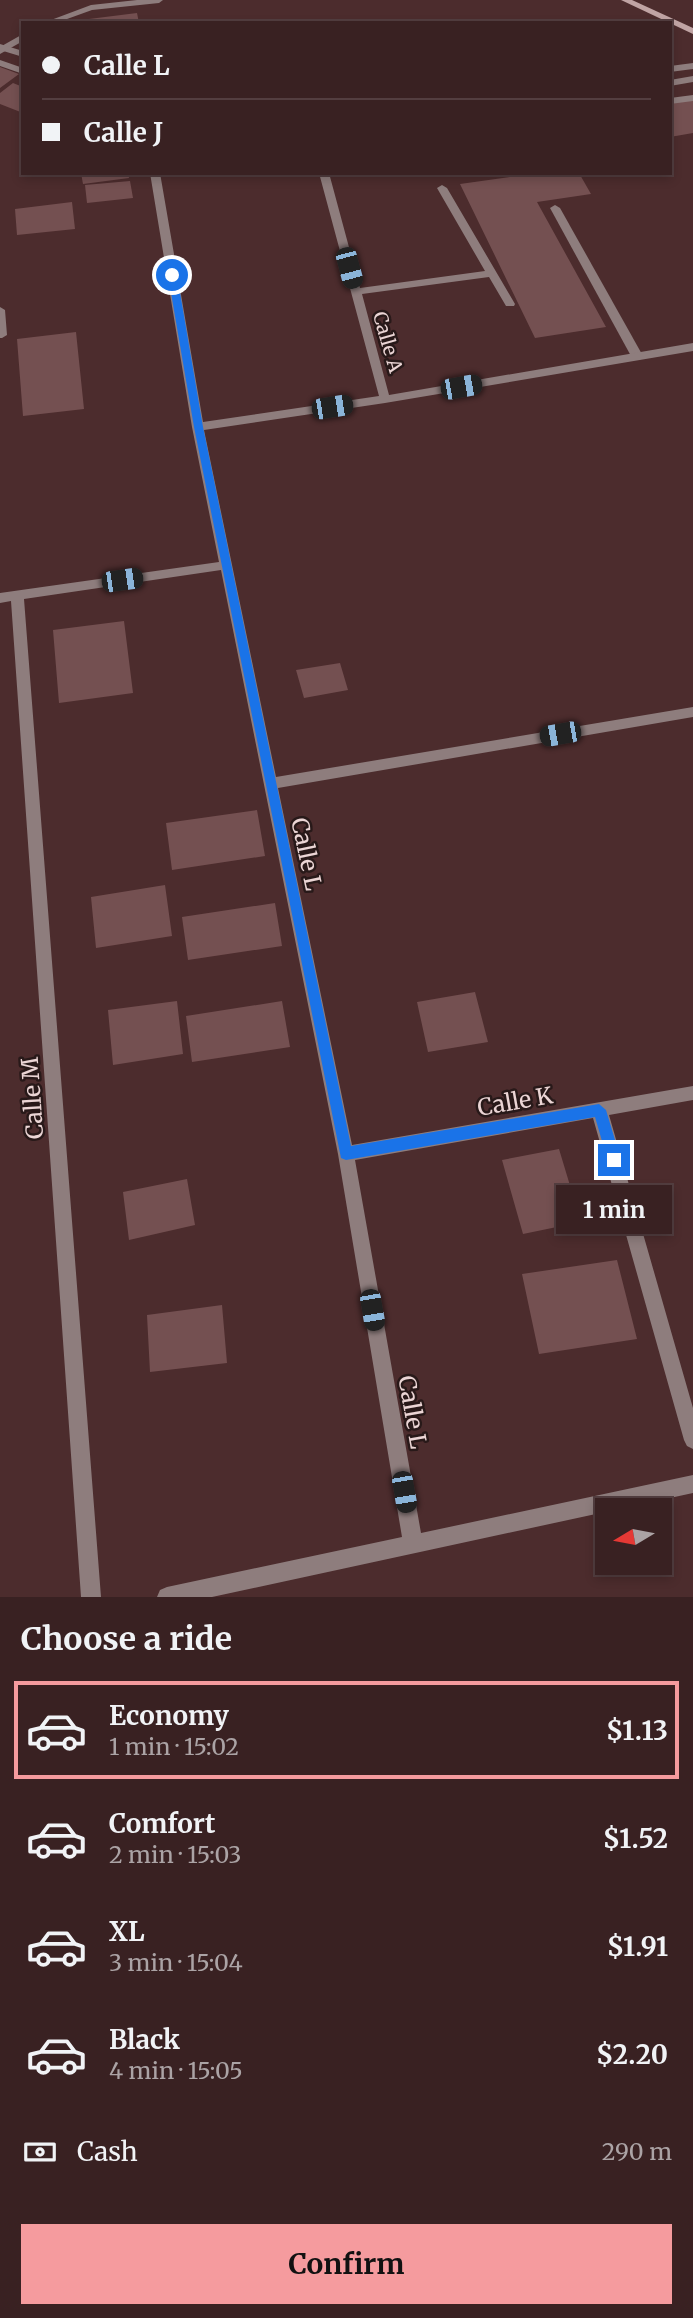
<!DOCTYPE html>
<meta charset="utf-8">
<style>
body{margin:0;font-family:Merriweather,serif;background:#442e2f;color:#f1f3f6;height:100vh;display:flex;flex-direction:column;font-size:26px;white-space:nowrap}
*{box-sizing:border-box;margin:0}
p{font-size:23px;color:#aba3a5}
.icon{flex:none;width:38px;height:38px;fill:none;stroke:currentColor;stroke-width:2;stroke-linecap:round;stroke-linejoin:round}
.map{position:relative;height:1597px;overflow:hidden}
.sheet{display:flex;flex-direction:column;background:#392122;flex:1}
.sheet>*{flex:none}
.banner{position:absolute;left:21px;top:21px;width:651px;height:154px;border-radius:0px;box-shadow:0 4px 10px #0003,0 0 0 2px #533e40;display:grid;align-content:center;height:154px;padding:0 21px;background:#392122}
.needle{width:46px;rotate:260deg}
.fabs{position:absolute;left:595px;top:1498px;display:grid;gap:14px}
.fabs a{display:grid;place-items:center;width:77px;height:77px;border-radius:0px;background:#392122;box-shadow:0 4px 10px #0003,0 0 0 2px #533e40;font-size:35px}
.end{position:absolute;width:32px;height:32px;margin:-16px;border:9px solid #1a73e8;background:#fff;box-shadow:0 0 0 4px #fff}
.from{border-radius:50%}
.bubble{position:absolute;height:49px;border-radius:0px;background:#392122;box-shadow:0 4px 10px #0003,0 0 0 2px #533e40;font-size:23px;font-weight:700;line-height:49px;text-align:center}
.car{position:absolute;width:21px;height:42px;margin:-21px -10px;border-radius:9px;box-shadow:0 0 5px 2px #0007;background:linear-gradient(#222 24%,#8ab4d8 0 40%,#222 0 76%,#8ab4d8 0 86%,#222 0)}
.banner b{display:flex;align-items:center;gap:24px;height:66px;font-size:26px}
.banner b+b{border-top:2px solid #533e40}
.banner i{width:18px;height:18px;background:#f1f3f6}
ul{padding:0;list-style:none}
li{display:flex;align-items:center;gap:21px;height:98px;margin:0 14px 10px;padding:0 7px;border:4px solid transparent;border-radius:0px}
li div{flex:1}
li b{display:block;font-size:26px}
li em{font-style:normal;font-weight:700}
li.selected{border-color:#f59b9e}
li>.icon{width:63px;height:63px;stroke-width:1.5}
h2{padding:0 21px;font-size:32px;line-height:84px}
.pay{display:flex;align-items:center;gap:18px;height:77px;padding:0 21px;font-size:26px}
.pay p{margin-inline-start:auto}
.action{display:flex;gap:14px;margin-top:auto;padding:14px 21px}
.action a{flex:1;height:80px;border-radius:0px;background:#f59b9e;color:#111;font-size:28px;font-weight:700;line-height:80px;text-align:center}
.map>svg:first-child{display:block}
</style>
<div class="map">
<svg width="693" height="1597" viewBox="0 0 693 1597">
<rect width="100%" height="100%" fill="#4c2c2d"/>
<path fill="#745051" d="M137,13l2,10h-49l-1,-4z
M0,67l19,7 -19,14z
M13,83l10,4v26l-23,-9v-11z
M693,98v35l-23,4v-35z
M81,173h47l1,5 -46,6z
M539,173h40l12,21 -54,8 69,125 -71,11 -75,-154z
M130,181l3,17 -46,5 -2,-18z
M72,202l3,27 -58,6 -2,-26z
M76,332l8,77 -61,7 -6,-77z
M124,621l9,72 -74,10 -6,-73z
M340,663l8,27 -44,8 -8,-28z
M257,810l8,46 -93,14 -6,-47z
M165,885l7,51 -76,12 -5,-51z
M275,903l7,43 -94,14 -6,-43z
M475,992l13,50 -60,10 -11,-50z
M177,1001l6,53 -70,11 -5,-55z
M282,1001l8,46 -98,15 -6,-46z
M559,1149l22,73 -58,12 -21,-74z
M187,1179l8,46 -66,15 -6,-48z
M617,1260l20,79 -98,15 -17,-80z
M222,1305l5,58 -77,9 -3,-57z"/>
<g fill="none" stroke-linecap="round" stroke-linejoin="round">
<path fill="#8e7d7d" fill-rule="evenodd" d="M555,205l5,3 83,148 -2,3 -4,1 -6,-4 -81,-148z"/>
<path fill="#8e7d7d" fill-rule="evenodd" d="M137,0h26l-4,3 -67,7 -36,13h-13l48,-18z
M23,34v7l-23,13v-7z
M693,95v6l-23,3v-6z
M150,173h10l43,249 176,-26 -60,-223h10l31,115 125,-17 -48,-83 5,-3 5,3 68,116 -1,2h-8l-17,-29 -127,17 27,101 304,-52v8l-308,52 -181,27 72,347 417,-70v10l-415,71 74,357 341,-59v14l-84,15 84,293v41l-6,-3 -3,-6 -91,-322 -238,42 66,373 272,-58v18l-481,104h-55l3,-7 7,-3 235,-50 -64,-383 -117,-584 -197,29 77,998h-20l-70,-996 -11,2v-10l219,-31 -27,-135z
M0,307l5,3 2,25 -5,3h-2z"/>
<path fill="#8e7d7d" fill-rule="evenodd" d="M0,44l23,7v6l-23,-7z
M0,60l23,8v6l-23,-8z
M693,63v6l-23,3v-6z
M693,76v6l-23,4v-6z"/>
<path fill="#c0a4a4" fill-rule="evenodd" d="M621,0h11l61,28v6z"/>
</g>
<path fill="#1a73e8" d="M172,272l5,3 26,152 148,719 248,-42 7,6 15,50 -2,5h-10l-14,-48 -249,43 -5,-2 -147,-731 -26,-152z"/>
<g text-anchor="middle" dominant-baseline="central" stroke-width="5" stroke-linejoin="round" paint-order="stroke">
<g font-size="19" fill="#ebd5d5" stroke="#281919">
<text transform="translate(388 342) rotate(74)">Calle A</text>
</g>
<g font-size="23" fill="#ebd5d5" stroke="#281919">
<text transform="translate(307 854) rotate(78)">Calle L</text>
<text transform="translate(32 1098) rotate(-94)">Calle M</text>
<text transform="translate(515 1101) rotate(-10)">Calle K</text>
<text transform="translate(413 1412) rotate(80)">Calle L</text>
</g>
</g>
</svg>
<div class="fabs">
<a><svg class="needle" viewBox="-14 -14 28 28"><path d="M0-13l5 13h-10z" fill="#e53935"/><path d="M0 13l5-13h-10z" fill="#aba3a5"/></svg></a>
</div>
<i class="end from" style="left:172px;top:275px"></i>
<i class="end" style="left:614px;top:1160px"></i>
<div class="bubble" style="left:556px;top:1185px;width:116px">1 min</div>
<i class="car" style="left:349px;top:268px;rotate:165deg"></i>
<i class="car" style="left:461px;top:387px;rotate:80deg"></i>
<i class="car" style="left:332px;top:407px;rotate:81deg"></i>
<i class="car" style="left:122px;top:580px;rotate:82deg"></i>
<i class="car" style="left:560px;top:734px;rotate:260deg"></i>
<i class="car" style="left:372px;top:1310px;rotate:170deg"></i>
<i class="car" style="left:404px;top:1492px;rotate:170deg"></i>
<div class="banner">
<b><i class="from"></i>Calle L</b>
<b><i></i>Calle J</b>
</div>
</div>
<section class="sheet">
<h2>Choose a ride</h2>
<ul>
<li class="selected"><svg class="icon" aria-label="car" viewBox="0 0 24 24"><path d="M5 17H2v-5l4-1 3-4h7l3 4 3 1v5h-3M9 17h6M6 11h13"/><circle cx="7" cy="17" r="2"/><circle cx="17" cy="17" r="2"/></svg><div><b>Economy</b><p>1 min · 15:02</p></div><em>$1.13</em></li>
<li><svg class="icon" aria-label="car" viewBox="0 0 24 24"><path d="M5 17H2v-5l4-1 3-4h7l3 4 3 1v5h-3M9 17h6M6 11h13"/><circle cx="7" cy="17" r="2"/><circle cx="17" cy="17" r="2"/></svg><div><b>Comfort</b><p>2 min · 15:03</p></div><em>$1.52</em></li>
<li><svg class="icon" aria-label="car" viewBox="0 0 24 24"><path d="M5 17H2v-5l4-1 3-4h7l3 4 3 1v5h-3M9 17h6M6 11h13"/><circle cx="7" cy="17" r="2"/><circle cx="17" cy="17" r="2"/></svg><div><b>XL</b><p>3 min · 15:04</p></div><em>$1.91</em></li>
<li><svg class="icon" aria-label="car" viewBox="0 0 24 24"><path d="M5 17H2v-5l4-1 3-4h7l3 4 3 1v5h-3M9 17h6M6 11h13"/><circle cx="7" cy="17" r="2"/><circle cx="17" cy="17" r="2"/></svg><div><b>Black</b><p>4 min · 15:05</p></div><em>$2.20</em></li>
</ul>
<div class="pay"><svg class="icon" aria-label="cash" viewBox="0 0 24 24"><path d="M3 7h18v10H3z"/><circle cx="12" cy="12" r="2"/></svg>Cash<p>290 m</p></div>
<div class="action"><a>Confirm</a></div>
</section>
